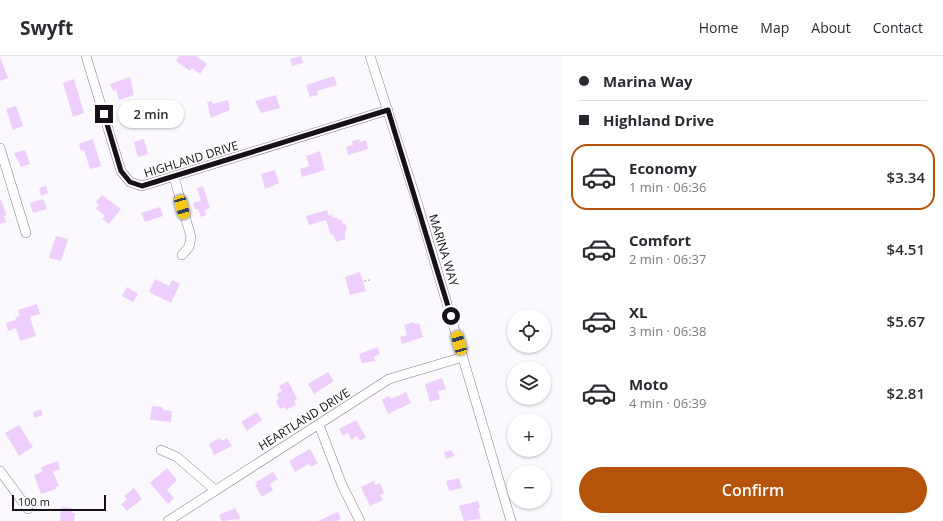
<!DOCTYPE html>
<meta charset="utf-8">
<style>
body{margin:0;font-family:"Open Sans",sans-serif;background:#f2f2f3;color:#2b2b33;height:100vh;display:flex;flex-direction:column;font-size:15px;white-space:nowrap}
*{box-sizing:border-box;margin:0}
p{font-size:13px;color:#7c7c81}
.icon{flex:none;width:22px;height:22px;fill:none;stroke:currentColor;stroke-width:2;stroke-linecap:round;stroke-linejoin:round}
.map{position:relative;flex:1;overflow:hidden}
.panel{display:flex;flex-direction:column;background:#fff;width:380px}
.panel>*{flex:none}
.guide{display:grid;align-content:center;height:88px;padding:0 16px;background:#fff}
.buttons{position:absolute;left:507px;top:253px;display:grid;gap:8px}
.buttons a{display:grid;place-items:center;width:44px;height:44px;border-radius:50%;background:#fff;box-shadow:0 1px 3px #0004;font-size:20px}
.scale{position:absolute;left:12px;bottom:10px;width:94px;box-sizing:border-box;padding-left:4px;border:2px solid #161118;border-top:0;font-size:11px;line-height:14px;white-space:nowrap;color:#161118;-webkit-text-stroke:3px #fff;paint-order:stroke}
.end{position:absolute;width:18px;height:18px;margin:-9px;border:5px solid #161118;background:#fff;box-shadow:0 0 0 2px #fff}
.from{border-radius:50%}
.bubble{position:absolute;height:28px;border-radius:14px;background:#fff;box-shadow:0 1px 3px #0004;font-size:13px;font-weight:600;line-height:28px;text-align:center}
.car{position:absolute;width:12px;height:24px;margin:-12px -6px;border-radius:5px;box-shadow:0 0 3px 1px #0007;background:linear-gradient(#f5c518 24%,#345 0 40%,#f5c518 0 76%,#345 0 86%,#f5c518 0)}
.guide b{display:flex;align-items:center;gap:14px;height:38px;font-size:15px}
.guide b+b{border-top:1px solid #e1e1e2}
.guide i{width:10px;height:10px;background:#2b2b33}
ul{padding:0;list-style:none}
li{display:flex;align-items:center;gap:12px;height:66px;margin:0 8px 6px;padding:0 8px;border:2px solid transparent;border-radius:16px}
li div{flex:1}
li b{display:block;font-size:15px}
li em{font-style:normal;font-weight:600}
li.current{border-color:#b45309}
li>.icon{width:36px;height:36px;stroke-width:1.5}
.cta{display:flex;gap:8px;margin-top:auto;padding:8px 16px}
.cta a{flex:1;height:46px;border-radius:24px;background:#b45309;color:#fff;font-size:16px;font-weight:600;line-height:46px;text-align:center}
header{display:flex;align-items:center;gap:24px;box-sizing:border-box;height:56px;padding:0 20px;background:#fff;border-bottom:1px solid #e1e1e2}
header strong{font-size:19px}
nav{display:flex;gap:22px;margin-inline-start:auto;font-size:14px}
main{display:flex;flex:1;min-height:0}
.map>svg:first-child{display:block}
</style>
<header>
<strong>Swyft</strong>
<nav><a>Home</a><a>Map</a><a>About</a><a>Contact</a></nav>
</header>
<main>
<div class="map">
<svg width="563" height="465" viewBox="0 0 563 465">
<rect width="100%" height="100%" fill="#fbf9fd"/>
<path fill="#eecefd" d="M179,0h17l11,8 -7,10 -8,-6 -2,3 -14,-10z
M301,0l2,7 -11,3 -2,-7z
M0,1l8,21 -8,3z
M334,20l3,9 -20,6 1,4 -8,2 -4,-12z
M130,21l4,18 -15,5 -3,-10 -3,1 -3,-7z
M74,23l10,34 -11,4 -10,-34z
M276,39l4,13 -19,5 -6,-12z
M228,44l2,10 -19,8 -4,-16 5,-1 1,3z
M16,50l7,20 -10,4 -7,-21z
M93,83l8,27 -11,3 -6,-19 -3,1 -2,-7z
M144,83l4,15 -10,3 -4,-15z
M359,83l1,3 6,-2 2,9 -20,6 -2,-8 7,-2 -1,-4z
M25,94l5,14 -9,3 -7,-14z
M320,95l5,19 -23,7 -2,-8 9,-3 -3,-10z
M275,114l4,13 -14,6 -4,-15z
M46,130l2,7 -7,3 -2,-8z
M203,130l7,22 -6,2 2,5 -5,2 -3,-8h-3l-2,-6 8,-2 -4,-13z
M102,139l19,14 -12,15 -7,-5 3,-3 -9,-7 3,-4 -3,-3z
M0,142l7,17 -3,1 2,6 -6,2z
M43,143l4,10 -14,4 -3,-10z
M160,151l3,9 -18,6 -4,-9z
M327,154l2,6 3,-2 1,4 4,-1 1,3 3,-1 2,5 2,-1 2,6 -2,1v9l-9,3 -3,-8 -2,1 -5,-15 -17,5 -3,-9z
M56,180l12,3 -7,22 -12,-3z
M360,216l6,19 -16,4 -5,-18z
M155,223l14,7 3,-6 8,4 -9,19 -22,-11z
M127,231l11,7 -5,8 -11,-6z
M37,248l3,10 -10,3 6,19 -16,5 -4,-13 -8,3 -2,-8 10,-3 -1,-2 5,-2 -2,-6z
M414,266v2l5,-1 4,14 -21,7 -2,-7 7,-2 -3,-10z
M378,291l2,7 -6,3 1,4 -13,2 -3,-9z
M328,316l6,9 -20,13 -6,-10z
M442,322l4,11 -8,2 2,8 -10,3 -5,-18z
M288,325l9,18 -3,2 2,4 -10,5 -1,-3 -5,2 -4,-8 3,-2 -2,-5 5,-3 -3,-5z
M406,336l5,11 -23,11 -6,-14 7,-4 2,3z
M152,350l11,1v3l9,1 -1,11 -21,-2z
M41,353l2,6 -9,3 -1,-6z
M257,356l5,8 -15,11 -6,-9z
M356,364l10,17 -6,4 -3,-5 -6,4 -3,-7 -5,3 -4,-7z
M19,369l14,22 -14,9 -14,-23z
M220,382l2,3 5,-3 5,8 -18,9 -5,-11z
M310,393l8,14 -7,4 -2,-3 -14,8 -6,-11z
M452,394l2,6 -8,3 -2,-7z
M58,405l2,8 -7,3 6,14 -4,1 1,2 -15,5 -7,-19 8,-3 -1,-5z
M167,412l10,12 -10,10 7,8 -6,6 -18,-21z
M273,416l5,7 -8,5 3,6 -11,7 -7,-12 2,-1 -1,-2z
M459,422l3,10 -13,3 -3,-10z
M374,425l1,4 5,-2 4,10 -4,2 3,5 -13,6 -9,-19z
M134,432l8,11 -15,12 -6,-7 6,-4 -3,-4z
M478,445l2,7 -2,1 3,10 -17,2 -5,-15z
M61,451l11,1v5h3l-1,8h-14z
M235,452l6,11 -19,2 -3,-6z
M338,456l3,7 -5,2h-18z"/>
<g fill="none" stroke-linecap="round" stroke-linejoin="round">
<defs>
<path id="minor" d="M86,0l35,115 9,11 12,4 246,-76
M370,0l47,146 94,319
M0,92l26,85
M174,121l17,60 -2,10 -7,8
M319,369l23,60 18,36
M161,394l16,7 38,33
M0,415l28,38
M168,465l221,-142 74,-22"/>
</defs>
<use href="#minor" stroke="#897c8f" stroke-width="10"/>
<path stroke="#a4a1a6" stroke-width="1" stroke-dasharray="2 2" stroke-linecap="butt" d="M364,225l6,-1"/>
<use href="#minor" stroke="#fff" stroke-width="9"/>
</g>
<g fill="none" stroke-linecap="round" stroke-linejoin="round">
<path stroke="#161118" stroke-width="5" d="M104,58l17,57 9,11 12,4 246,-76 63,206"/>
</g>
<g text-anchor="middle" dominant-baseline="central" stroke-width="3" stroke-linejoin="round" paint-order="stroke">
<g font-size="12" fill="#161118" stroke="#fff">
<text transform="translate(191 103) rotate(-17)">HIGHLAND DRIVE</text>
<text transform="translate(444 194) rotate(73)">MARINA WAY</text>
<text transform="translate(304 363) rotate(-32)">HEARTLAND DRIVE</text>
</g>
</g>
</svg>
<div class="buttons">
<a><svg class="icon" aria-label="locate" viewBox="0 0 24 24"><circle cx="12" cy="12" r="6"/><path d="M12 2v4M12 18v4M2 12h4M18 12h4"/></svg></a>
<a><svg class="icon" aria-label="layers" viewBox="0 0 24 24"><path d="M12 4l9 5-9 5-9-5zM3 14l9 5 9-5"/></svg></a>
<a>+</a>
<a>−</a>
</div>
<div class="scale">100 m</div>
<i class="end from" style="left:451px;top:260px"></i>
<i class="end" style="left:104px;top:58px"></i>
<div class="bubble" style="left:118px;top:44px;width:66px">2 min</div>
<i class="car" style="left:182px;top:151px;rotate:164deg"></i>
<i class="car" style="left:459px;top:287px;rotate:344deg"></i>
</div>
<section class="panel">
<div class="guide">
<b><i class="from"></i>Marina Way</b>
<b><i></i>Highland Drive</b>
</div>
<ul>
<li class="current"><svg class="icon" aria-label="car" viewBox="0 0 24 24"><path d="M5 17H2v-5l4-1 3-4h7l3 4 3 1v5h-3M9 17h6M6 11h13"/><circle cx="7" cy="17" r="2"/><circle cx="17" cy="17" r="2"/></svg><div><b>Economy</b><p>1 min · 06:36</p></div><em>$3.34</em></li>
<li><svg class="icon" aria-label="car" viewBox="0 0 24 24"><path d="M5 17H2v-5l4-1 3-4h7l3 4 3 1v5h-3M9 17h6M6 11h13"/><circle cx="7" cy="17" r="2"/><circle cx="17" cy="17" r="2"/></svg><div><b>Comfort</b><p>2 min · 06:37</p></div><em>$4.51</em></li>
<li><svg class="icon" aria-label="car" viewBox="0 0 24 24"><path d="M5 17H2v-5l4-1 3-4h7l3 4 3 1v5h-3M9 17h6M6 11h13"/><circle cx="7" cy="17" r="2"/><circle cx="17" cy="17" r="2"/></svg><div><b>XL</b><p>3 min · 06:38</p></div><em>$5.67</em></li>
<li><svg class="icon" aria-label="car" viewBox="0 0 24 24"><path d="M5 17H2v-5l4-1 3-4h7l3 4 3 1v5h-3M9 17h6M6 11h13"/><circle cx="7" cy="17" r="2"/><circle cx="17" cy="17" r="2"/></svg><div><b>Moto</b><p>4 min · 06:39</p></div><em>$2.81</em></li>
</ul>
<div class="cta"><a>Confirm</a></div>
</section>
</main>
